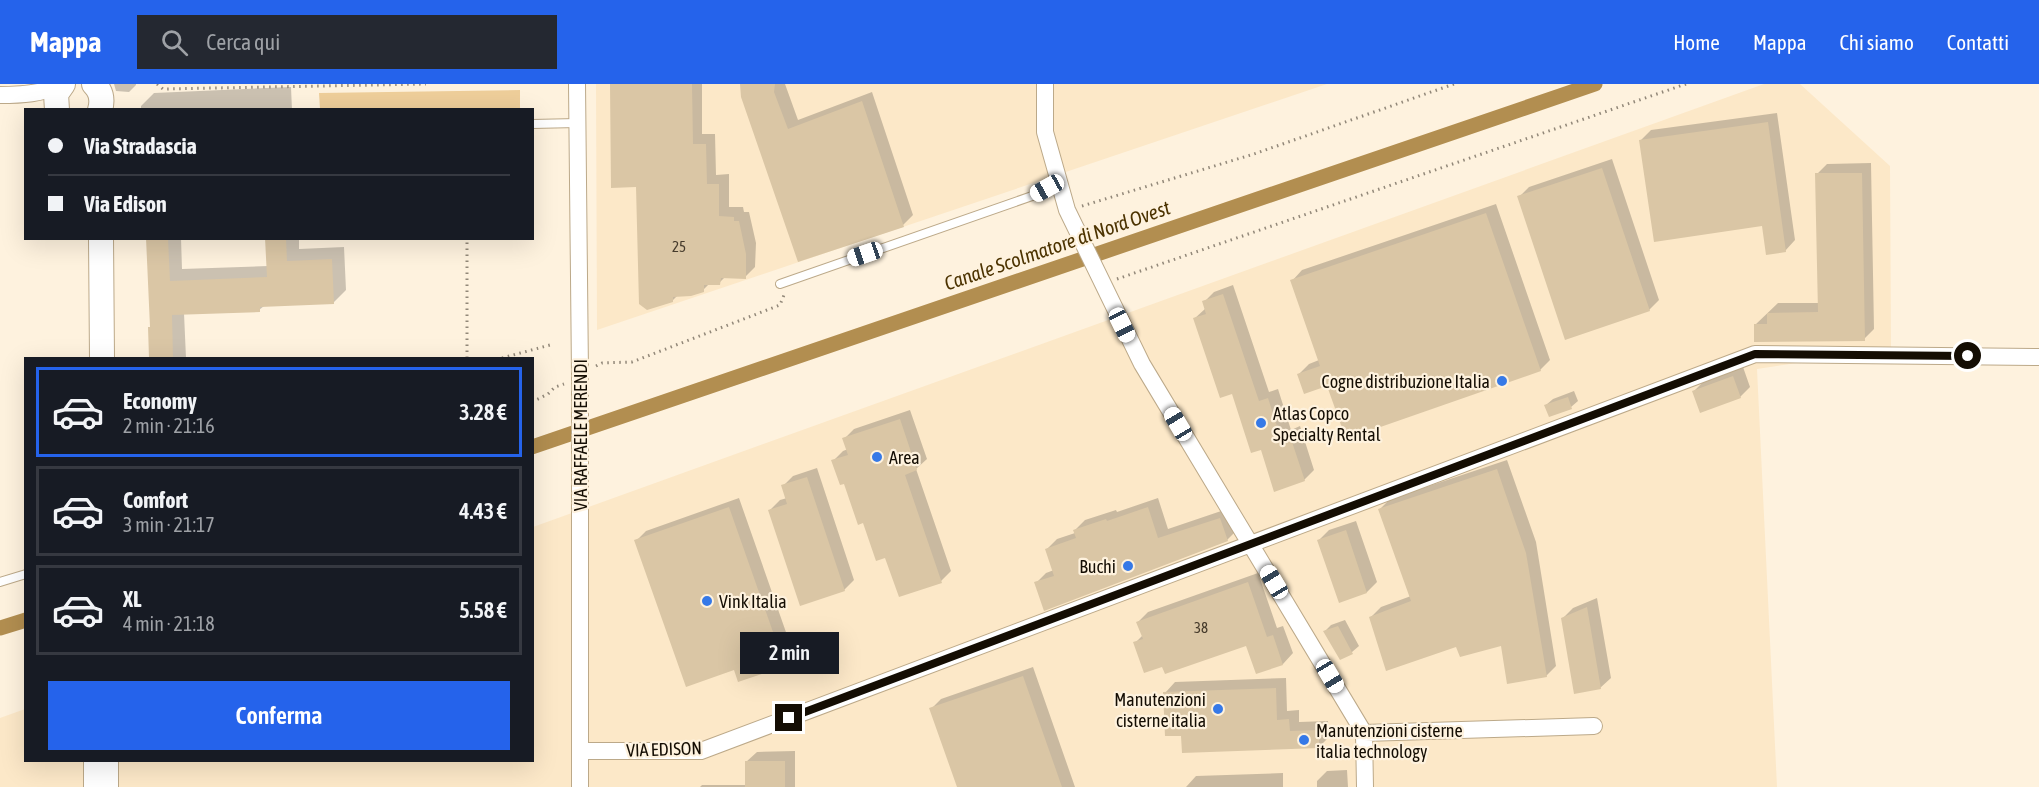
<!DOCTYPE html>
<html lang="it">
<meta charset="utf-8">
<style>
body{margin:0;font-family:"Asap Condensed",sans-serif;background:#242831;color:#f1f3f6;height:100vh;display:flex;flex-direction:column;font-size:22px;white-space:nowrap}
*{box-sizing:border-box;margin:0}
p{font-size:20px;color:#9ea1a6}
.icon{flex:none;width:33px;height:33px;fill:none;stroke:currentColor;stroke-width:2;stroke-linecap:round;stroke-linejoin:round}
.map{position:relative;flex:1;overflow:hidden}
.drawer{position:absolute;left:24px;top:273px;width:510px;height:405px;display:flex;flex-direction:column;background:#171b24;border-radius:0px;box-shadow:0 6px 24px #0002}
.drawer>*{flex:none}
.top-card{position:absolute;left:24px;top:24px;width:510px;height:132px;border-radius:0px;box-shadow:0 6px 24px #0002;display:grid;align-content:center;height:132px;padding:0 24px;background:#171b24}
.end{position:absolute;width:27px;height:27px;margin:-14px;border:8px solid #140d03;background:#fff;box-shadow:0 0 0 3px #fff}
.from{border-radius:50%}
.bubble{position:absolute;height:42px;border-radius:0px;background:#171b24;box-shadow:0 6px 24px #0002;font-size:20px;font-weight:600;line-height:42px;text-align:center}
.car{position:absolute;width:18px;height:36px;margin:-18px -9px;border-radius:8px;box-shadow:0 0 4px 2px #0007;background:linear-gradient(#fff 24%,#345 0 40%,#fff 0 76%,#345 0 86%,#fff 0)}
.top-card b{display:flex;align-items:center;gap:21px;height:57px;font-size:22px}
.top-card b+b{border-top:2px solid #363941}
.top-card i{width:15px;height:15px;background:#f1f3f6}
ul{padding:10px 0 0;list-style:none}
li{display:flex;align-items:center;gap:18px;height:90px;margin:0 12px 9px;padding:0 12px;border:3px solid #363941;border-radius:0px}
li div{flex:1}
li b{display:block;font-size:22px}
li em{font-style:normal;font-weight:600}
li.current{border-color:#2563eb}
li>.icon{width:54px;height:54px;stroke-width:1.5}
.button{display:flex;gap:12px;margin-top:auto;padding:12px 24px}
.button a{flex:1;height:69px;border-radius:0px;background:#2563eb;color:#fff;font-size:24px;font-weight:600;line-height:69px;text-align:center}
header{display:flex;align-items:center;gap:36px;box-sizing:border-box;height:84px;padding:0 30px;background:#2563eb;color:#fff}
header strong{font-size:28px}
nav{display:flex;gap:33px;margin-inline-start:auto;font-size:21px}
.search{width:420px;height:54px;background:#242831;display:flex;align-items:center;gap:15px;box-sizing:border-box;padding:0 21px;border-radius:0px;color:#9ea1a6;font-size:22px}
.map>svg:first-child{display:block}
</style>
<header>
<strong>Mappa</strong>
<div class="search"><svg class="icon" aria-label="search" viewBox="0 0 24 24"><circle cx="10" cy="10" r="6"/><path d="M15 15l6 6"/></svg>Cerca qui</div>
<nav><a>Home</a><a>Mappa</a><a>Chi siamo</a><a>Contatti</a></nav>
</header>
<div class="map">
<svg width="2039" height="703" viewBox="0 0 2039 703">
<rect width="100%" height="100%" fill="#fef2de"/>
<path fill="#fce8c8" d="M596,0h731l-730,246z
M1764,0h36l90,82 1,183 -134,20 20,418h-1777v-69l25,-9 1,51h506l1,-233z"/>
<path fill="#eece9a" d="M520,6v19h-200l-1,-16z"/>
<path fill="#0003" d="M114,0h22v1l-7,7 -13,-1z
M611,0h91v50h13l1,41 13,-1v33h14l1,5h5l7,31 -1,24 -10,10 -19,-1 -7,7h-9l-7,7 -25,5 -6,6 -35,-115z
M742,0h43l13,36 74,-28 41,123 -10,10 -104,35z
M291,3l1,23h-151v-4l13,-13z
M1777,29l18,127 -10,11 -22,-26 -122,-85 10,-10z
M1612,75l47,141 -10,10 -130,-113 10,-10z
M1871,79l3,166 -10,10 -109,-14 23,-22h41l-2,-129 10,-10z
M1496,120l54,156 -10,10 -212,14 -29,-10 10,-10 10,-4 -27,-79 10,-11z
M147,154h34l1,31 86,-3 -2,-28h33v11l45,-2 2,43 -13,13 -69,3 -5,4 -75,3 2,45h-35l-1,-30 2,-2z
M1233,201l36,107 9,-3 13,41 9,-4 14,44 -10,10 -42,-32 -68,-129 12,-11 -2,-6 10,-10z
M1743,283l7,20 -10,10 -46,-6 10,-10z
M1574,307l4,10 -7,6 -25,-2 7,-6z
M910,326l17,49 -11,10 35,102 -10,10 -77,-60 -31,-60 10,-10 5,-2 -4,-10 10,-10z
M1507,376l29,82 20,124 -10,10 -44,-32 -45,1 -86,-28 10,-10 30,-11 -31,-87 10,-10z
M817,384l37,112 -10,10 -74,-80 10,-10 7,-2 -4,-12 10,-10z
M739,414l55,157 -10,10 -50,3 -98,-127 10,-10z
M1158,414l10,31 62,-21 7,22 -10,10 -191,43 10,-10 8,-3 -7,-21 10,-10 18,-6v-3l10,-10 31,-10 1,2z
M1356,437l21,61 -10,10 -27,9 -21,-61 10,-10z
M1258,489l19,55 6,-2 10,27 -10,11 -26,8 -10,-28 -84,21 -28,-22 8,-8 -5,-13 10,-10z
M1597,514l14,80 -11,10 -37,-70 10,-10z
M1345,536l14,26 -7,6 -12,6 -15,-27 6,-6z
M1033,583l42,120h-117l-27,-78 10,-10z
M1286,594l1,33 12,-1v12l29,-1 1,16 -10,10 -154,-54 10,-11z
M795,667v36h-95l2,-2h45l-1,-23 11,-10z
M1347,686l1,17h-31v-6l10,-10z
M1283,689v14h-97l10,-11z"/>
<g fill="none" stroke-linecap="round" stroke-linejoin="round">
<path stroke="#b28e50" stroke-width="15" d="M532,363l1063,-363
M0,544l26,-8"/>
</g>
<path fill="#dac6a5" d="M610,0h82l1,60h13l1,40h12v32l15,1v4h5l7,33v25l-25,-1 -1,7h-16v7l-13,4 -18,1v5l-26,8 -8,-6 -3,-117 -25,1z
M740,0h35l-1,8 14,37 74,-28 42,126 -106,35 -57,-165z
M1768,38l18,130 -20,3 -4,-29 -108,16 -15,-102z
M1602,84l48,143 -85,29 -48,-144z
M1815,89h47l3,168 -111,1v-18h13v-11l51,-1z
M1486,129l55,158 -195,68 -19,-53 -23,8 -7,-20 23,-8 -30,-86z
M146,154h22l2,43 97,-4 -2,-39h21l1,23 45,-2 2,45 -74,3v5l-88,3 1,43h-24l-1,-31h2z
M1223,210l36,107 9,-3 13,41 9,-3 15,45 -31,11 -13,-42 -10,3 -19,-59 -12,4 -27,-80 13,-4 -4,-13z
M1733,292l8,22 -41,15 -8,-22z
M1568,313l4,12 -23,8 -5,-12z
M900,335l17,51 -12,5 37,108 -43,14 -14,-39 -9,3 -13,-38 -5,2 -14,-41 -4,1 -9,-25 17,-5 -6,-17z
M1497,385l29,84 21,124 -40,7 -6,-38 -41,11 -4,-10 -70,24 -17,-54 42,-16 -33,-92z
M807,393l38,114 -45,15 -32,-96 19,-6 -6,-19z
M729,423l56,159 -47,16 -4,-12 -48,17 -52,-147z
M1148,423l10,31 62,-20 8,23 -184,70 -10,-29 20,-6 -9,-27 31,-11 -3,-8 33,-11 1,2z
M1346,446l21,63 -28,10 -22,-63z
M1248,498l19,55 6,-2 10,30 -27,9 -10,-28 -81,28 -3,-7 -18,6 -11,-31 10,-3 -7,-17z
M1587,523l14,82 -27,5 -13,-76z
M1338,542l15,28 -13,6 -17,-29z
M1023,592l39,111h-105l-28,-79z
M1276,604l1,32 12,-1 1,12 29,-1v18l-137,5 -1,-17h-16l-2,-44z
M745,677h40v26h-40z"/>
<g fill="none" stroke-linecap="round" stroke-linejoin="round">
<defs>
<path id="lane" d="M532,40l45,-1
M780,200l255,-89 24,-13
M0,498l26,-8"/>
<path id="street" d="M577,0l3,290v413
M1045,0v48l22,78 75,154 222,369 1,54
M0,11c20,0 44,-1 62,-11
M1364,649l230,-7
M580,667h121l1054,-397 284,3
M110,703v-27"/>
<path id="secondary" d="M94,0c7,7 9,16 6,26
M57,26l-1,-16 7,-10
M101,154l1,120
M96,676v27"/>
</defs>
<use href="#lane" stroke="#bca989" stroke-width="10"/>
<use href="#street" stroke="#bca989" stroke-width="18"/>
<use href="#secondary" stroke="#bca989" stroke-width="26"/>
<path stroke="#928879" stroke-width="3" stroke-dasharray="1.5 4.5" stroke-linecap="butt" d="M157,0l6,5 263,-5
M1082,122l172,-52 200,-70
M1117,195l569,-195
M467,274v-120
M502,274l48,-13
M596,282l6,-3 30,-1 148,-57 4,-10
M532,318l16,-8 7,-7 9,-3"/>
<use href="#lane" stroke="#fff" stroke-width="8"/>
<use href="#street" stroke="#fff" stroke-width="16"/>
<use href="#secondary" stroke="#fff" stroke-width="24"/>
</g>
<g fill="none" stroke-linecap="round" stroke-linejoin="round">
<path stroke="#140d03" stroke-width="8" d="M789,634l966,-364 213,2"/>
</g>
<g fill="#3679e7" stroke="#fef2de" stroke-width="2">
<circle cx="1502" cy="297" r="6"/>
<circle cx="1261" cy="339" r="6"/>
<circle cx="877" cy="373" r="6"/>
<circle cx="1128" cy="482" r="6"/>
<circle cx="707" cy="517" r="6"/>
<circle cx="1218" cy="625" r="6"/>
<circle cx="1304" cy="656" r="6"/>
</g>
<g text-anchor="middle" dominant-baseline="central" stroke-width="4.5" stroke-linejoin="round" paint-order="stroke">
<g font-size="15" fill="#463b2c">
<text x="679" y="162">25</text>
<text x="1201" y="543">38</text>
</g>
<g font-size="18" fill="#140d03" stroke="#fef2de" text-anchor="start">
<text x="1490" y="297" text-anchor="end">Cogne distribuzione Italia</text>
<text x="1273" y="329">Atlas Copco<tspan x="1273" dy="21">Specialty Rental</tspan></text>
<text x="889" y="373">Area</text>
<text x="1116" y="482" text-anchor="end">Buchi</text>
<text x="719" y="517">Vink Italia</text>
<text x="1206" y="615" text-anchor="end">Manutenzioni<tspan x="1206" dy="21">cisterne italia</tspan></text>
<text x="1316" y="646">Manutenzioni cisterne<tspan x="1316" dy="21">italia technology</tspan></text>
</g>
<g font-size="18" fill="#140d03" stroke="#fef2de">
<text transform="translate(580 351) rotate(-90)">VIA RAFFAELE MERENDI</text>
<text transform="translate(664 665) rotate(-2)">VIA EDISON</text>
</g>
<g font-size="20" font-style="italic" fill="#4c3300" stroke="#fef2de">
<text transform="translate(1057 161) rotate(-19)">Canale Scolmatore di Nord Ovest</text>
</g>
</g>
</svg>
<i class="end from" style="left:1968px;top:272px"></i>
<i class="end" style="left:789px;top:634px"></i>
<div class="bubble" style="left:740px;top:548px;width:99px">2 min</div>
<i class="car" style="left:1047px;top:104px;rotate:241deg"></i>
<i class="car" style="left:865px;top:170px;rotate:251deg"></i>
<i class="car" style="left:1122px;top:241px;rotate:154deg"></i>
<i class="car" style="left:1178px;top:340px;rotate:329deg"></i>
<i class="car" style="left:1274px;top:498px;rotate:329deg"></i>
<i class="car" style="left:1330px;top:592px;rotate:149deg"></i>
<div class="top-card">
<b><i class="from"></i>Via Stradascia</b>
<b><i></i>Via Edison</b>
</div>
<section class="drawer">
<ul>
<li class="current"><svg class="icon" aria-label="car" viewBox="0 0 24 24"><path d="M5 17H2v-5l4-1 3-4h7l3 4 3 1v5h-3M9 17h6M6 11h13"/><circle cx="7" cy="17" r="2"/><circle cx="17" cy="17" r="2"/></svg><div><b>Economy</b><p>2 min · 21:16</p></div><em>3.28 €</em></li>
<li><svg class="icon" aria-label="car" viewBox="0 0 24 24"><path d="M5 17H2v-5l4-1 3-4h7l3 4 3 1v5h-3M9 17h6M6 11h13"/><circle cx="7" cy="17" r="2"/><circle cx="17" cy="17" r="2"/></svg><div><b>Comfort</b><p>3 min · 21:17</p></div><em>4.43 €</em></li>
<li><svg class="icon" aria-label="car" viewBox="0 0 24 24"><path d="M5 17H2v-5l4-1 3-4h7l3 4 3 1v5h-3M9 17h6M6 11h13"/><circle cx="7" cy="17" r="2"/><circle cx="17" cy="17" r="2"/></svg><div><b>XL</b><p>4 min · 21:18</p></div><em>5.58 €</em></li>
</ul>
<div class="button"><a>Conferma</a></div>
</section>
</div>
